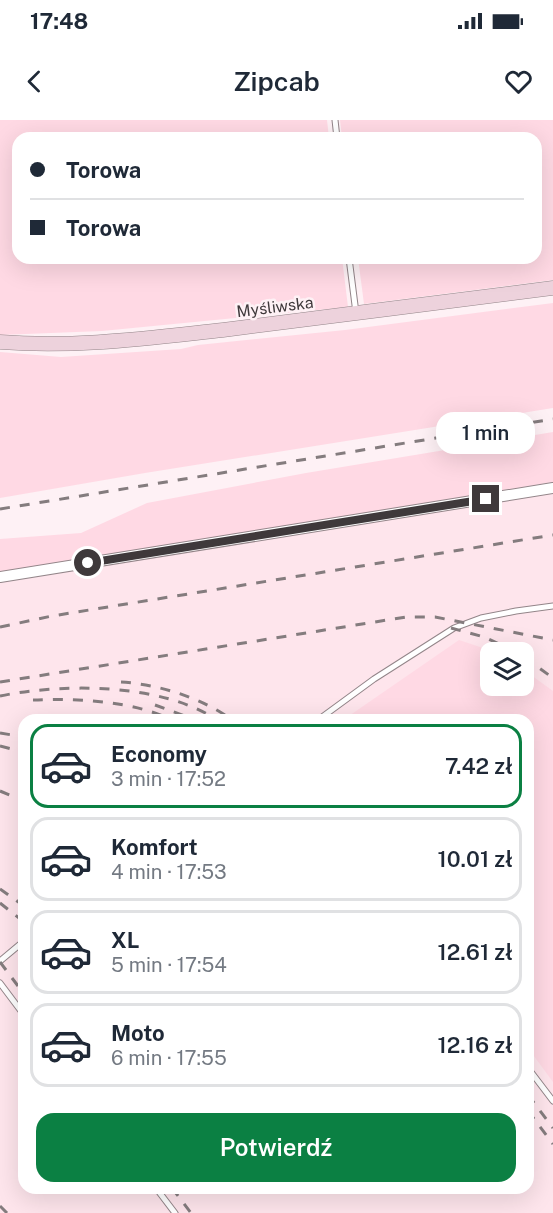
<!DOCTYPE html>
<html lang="pl">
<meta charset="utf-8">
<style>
body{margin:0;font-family:"Public Sans",sans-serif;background:#f2f2f3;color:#1f2937;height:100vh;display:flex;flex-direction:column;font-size:22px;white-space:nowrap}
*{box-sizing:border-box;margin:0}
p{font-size:20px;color:#747a83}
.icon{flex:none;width:33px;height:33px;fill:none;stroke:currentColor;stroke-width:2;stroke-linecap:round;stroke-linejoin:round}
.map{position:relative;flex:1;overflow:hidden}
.details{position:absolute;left:18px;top:594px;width:516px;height:480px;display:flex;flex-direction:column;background:#fff;border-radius:18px;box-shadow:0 6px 24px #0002}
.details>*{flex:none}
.guide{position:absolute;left:12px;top:12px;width:530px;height:132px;border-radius:18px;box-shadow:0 6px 24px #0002;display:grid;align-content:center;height:132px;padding:0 18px;background:#fff}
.buttons{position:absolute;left:480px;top:522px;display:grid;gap:12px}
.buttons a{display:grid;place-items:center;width:54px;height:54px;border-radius:12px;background:#fff;box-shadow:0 6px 24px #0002;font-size:30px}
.end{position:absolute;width:27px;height:27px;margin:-14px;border:8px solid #3f393b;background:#fff;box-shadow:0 0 0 3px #fff}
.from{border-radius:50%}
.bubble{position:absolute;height:42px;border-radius:18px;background:#fff;box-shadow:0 6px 24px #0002;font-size:20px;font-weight:600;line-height:42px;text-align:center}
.guide b{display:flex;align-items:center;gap:21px;height:57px;font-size:22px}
.guide b+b{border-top:2px solid #e0e1e3}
.guide i{width:15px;height:15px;background:#1f2937}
ul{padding:10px 0 0;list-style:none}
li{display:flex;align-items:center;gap:18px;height:84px;margin:0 12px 9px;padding:0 6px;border:3px solid #e0e1e3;border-radius:18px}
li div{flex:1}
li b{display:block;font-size:22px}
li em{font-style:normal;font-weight:600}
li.active{border-color:#0b8043}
li>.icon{width:54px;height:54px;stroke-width:1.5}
.cta{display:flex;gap:12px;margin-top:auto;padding:12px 18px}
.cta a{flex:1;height:69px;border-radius:18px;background:#0b8043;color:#fff;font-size:24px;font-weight:600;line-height:69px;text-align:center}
.status{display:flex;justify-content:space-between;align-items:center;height:42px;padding:0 30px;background:#fff;direction:ltr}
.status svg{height:16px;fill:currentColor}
header{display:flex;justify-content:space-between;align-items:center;height:78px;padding:0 18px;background:#fff;font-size:27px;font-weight:600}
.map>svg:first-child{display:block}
</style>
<div class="status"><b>17:48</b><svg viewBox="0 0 49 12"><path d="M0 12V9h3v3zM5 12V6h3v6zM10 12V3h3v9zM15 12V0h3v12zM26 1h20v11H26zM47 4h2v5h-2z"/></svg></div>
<header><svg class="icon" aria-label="back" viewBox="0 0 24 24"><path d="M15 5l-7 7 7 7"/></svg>Zipcab<svg class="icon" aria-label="heart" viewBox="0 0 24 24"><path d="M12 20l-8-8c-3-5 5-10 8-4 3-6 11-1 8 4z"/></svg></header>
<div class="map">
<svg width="553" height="1093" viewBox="0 0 553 1093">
<rect width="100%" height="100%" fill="#fef1f5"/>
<path fill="#fee5ec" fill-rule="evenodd" d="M553,373v720h-553v-630zM490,532h34v34h-34zM24,600h504v468h-504z"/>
<path fill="#ffd9e4" d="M0,0h327l2,18h-311v120h324l6,49 -246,24 -102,4z
M340,0h213v160l-189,24 -6,-46h178v-120h-194z
M553,183v105l-408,65 -145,25v-146l61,5 120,-8 17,-4 147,-15z
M553,312v50l-553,91v-34l81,-6 66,-30 159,-30z
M459,520l36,12h-5v34h34v-16l29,21v391l-25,-34v-328h-185z"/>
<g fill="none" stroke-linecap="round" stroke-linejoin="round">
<defs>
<path id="lane" d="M335,0l2,18
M349,138l7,55
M318,600l56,-41 80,-51 27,-10 35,-7 37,-5
M0,841l24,-20
M0,863l24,32
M528,948l25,33
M156,1068l19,25"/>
<path id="street" d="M0,457l553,-89"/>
<path id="secondary" d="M0,222c75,6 148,-4 223,-12 110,-13 220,-29 330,-42"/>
</defs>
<use href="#lane" stroke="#938589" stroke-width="7"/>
<use href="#street" stroke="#938589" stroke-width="12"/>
<use href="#secondary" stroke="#938589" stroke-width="15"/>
<use href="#lane" stroke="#fff" stroke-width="5"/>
<use href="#street" stroke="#fff" stroke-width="10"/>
<use href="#secondary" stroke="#edd2dc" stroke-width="14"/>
<path stroke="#847c7e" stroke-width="3" stroke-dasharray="10 10" stroke-linecap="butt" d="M0,389l553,-90
M0,507l52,-11 501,-81
M451,508l33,9 32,15
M524,537l29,21
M0,562l406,-65h29l118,23
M121,562c36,2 82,16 111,38
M0,576c63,-13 162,-13 217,24
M33,580c40,-2 103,1 138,20
M155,585l41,15
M0,613l24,4
M0,626l24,6
M0,671l24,10
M0,769l24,17
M0,783l24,19
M0,842l24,32
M528,975l25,33
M528,991l25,33
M172,1068l19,25
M0,1086l7,7"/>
</g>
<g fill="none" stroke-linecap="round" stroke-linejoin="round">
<path stroke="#3f393b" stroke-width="8" d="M88,443l398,-64"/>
</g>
<g text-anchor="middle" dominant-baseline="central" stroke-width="5" stroke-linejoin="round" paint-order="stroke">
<g font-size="16" fill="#3f393b" stroke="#fef1f5">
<text transform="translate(275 187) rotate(-7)">Myśliwska</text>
</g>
</g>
</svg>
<div class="buttons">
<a><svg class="icon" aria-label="layers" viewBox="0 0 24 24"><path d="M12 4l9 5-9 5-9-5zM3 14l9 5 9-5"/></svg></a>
</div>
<i class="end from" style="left:88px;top:443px"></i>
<i class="end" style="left:486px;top:379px"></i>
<div class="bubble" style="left:436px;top:292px;width:99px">1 min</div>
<div class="guide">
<b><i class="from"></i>Torowa</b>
<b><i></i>Torowa</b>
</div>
<section class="details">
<ul>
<li class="active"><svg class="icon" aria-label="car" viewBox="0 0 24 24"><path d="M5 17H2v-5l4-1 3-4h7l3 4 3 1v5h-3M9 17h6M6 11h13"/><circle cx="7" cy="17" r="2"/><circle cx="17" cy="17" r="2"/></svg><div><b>Economy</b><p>3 min · 17:52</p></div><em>7.42 zł</em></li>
<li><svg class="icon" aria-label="car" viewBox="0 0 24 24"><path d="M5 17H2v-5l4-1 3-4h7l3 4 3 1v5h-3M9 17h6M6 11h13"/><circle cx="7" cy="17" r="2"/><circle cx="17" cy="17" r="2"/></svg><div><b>Komfort</b><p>4 min · 17:53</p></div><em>10.01 zł</em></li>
<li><svg class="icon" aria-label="car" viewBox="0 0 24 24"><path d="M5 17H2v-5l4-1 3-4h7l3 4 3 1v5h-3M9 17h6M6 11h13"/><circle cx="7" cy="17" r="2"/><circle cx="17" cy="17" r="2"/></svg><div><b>XL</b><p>5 min · 17:54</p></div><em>12.61 zł</em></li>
<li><svg class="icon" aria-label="car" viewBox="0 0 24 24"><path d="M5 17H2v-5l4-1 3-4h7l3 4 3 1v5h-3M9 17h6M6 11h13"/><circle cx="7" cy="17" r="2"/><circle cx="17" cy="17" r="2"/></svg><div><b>Moto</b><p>6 min · 17:55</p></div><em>12.16 zł</em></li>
</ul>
<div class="cta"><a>Potwierdź</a></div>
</section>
</div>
